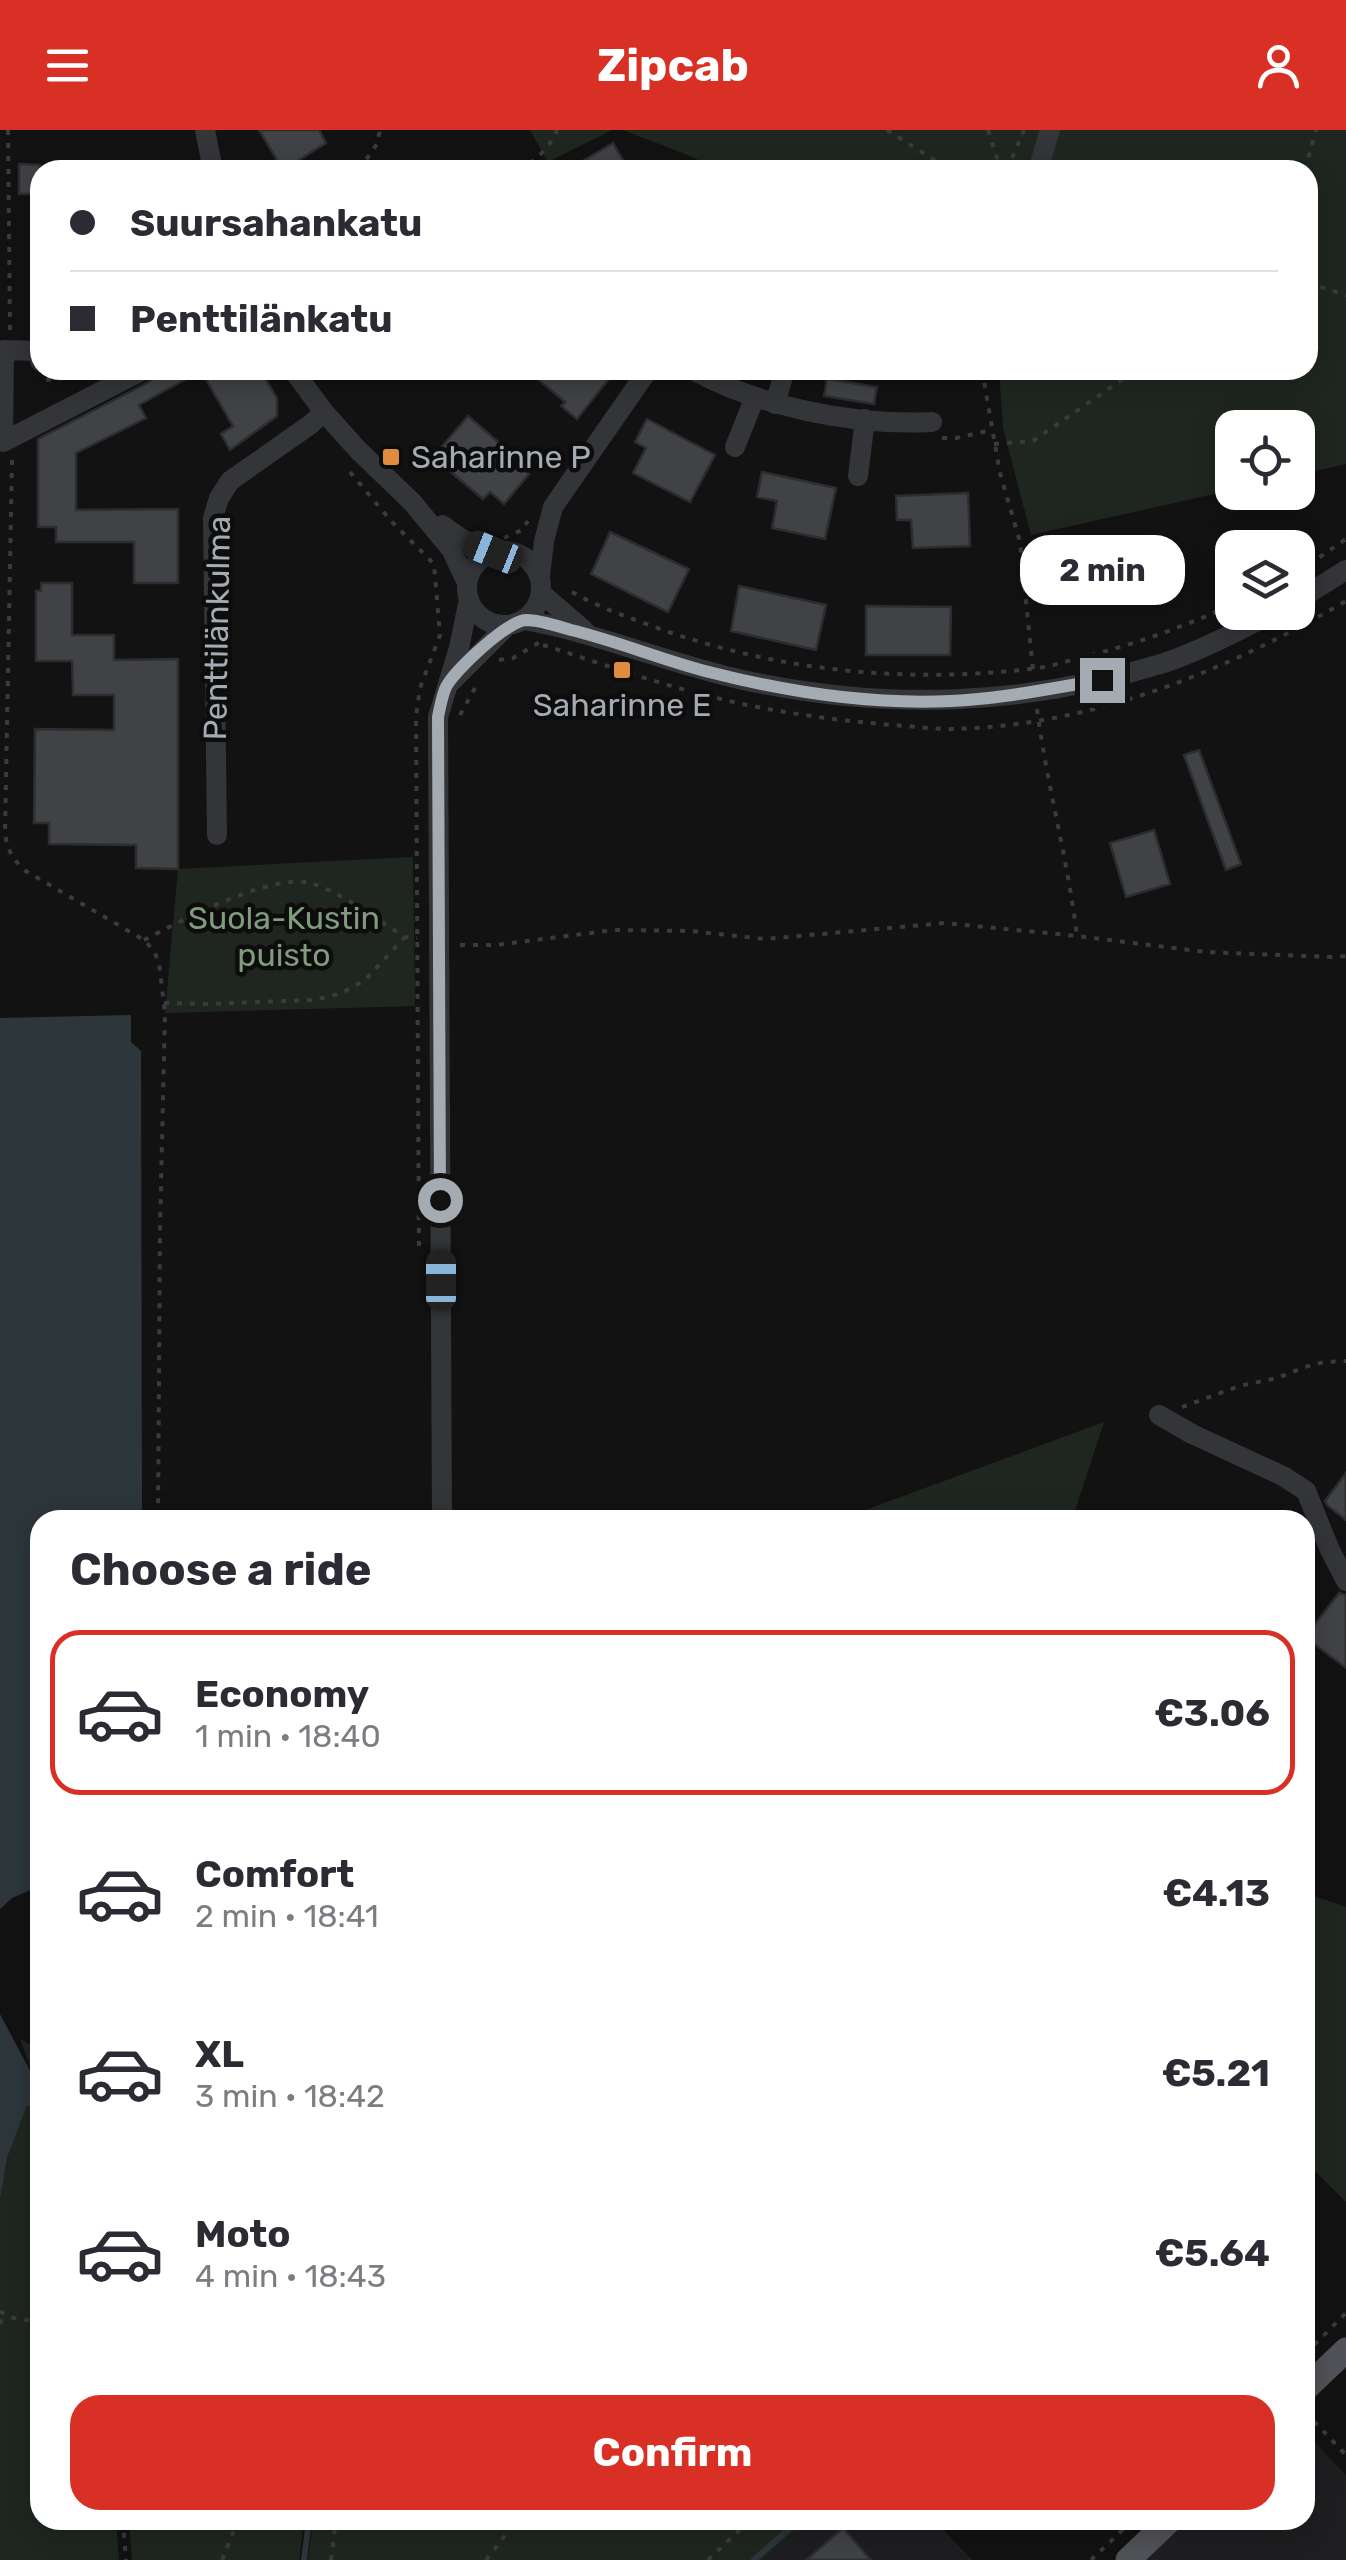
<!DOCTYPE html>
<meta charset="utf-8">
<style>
body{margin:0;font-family:Rubik,sans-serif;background:#f2f2f3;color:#2b2b33;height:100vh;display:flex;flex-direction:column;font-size:38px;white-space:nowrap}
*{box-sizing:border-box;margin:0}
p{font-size:32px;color:#7c7c81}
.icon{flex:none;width:55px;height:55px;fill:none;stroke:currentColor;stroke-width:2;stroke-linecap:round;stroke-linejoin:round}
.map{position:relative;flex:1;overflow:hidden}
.panel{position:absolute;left:30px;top:1380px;width:1285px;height:1020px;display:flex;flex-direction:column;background:#fff;border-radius:30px;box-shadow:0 5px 25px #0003}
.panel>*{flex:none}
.guide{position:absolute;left:30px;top:30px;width:1288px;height:220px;border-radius:30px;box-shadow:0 5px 25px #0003;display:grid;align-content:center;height:220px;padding:0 40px;background:#fff}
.fabs{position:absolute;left:1215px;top:280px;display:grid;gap:20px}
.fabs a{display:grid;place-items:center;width:100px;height:100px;border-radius:20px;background:#fff;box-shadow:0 5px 25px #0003;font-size:50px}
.end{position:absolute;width:45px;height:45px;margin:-22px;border:12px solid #a5abb3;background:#111;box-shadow:0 0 0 5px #111}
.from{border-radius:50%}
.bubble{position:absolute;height:70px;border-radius:30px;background:#fff;box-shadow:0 5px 25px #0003;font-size:32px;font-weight:700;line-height:70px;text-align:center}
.car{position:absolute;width:30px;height:60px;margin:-30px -15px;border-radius:12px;box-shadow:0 0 8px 2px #0007;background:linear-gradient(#222 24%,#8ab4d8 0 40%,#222 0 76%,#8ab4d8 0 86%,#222 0)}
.guide b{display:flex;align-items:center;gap:35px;height:95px;font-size:38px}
.guide b+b{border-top:2px solid #e1e1e2}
.guide i{width:25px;height:25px;background:#2b2b33}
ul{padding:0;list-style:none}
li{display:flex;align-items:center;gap:30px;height:165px;margin:0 20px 15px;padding:0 20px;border:5px solid transparent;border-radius:30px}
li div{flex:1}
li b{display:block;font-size:38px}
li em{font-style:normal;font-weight:700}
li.active{border-color:#d93025}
li>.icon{width:90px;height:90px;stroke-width:1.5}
h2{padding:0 40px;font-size:45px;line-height:120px}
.primary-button{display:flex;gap:20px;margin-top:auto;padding:20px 40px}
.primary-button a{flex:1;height:115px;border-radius:30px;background:#d93025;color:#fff;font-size:40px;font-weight:700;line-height:115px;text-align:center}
header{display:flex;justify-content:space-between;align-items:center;height:130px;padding:0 40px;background:#d93025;color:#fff;font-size:45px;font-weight:700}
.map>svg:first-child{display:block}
</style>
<header><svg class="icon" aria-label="menu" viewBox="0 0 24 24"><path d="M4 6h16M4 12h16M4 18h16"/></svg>Zipcab<svg class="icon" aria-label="person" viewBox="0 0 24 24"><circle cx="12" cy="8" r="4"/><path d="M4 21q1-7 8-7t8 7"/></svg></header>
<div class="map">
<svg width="1346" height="2430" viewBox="0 0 1346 2430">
<rect width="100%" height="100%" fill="#121213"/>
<path fill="#1e1e20" d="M1305,2302l41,43v85h-203l43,-40h119z
M808,2390h126l38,40h-211z"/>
<path fill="#1f261f" d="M530,0h82l-64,32z
M623,0h723v334l-48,11v-47h-66v62l-201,45 -28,-107 -4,-58h309v-200h-595l-18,-12z
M413,727l2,149 -250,7 13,-144z
M1104,1292l-32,98h-234z
M1305,1763l41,14v295l-41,-41z
M20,1909l20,11v470h76l3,40h-119v-360l7,-42 28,-78z
M129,2390h175l-5,40h-167z
M313,2390h495l-47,40h-453z"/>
<path fill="#2c363b" d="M131,885v27l10,9 1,469h-102v366l-28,12 -12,11v-891z
M0,1884l35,66 5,4v29l-13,-8 -20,53 -7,42z"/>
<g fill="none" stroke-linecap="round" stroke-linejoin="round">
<path stroke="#2c363b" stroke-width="6" d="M304,2430l5,-40
M754,2430l45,-40"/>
</g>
<path fill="#414246" stroke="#2c2d2f" stroke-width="2.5" d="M259,0h60l7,13 -43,27z
M613,13l16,27h-61z
M19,34l21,1v29h-21z
M157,240h103l17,28v18l-47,34 -9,-16 12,-8 -32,-55 -62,34 7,13 -70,35v57l102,-1v74h-44v-41h-78v-15h-18v-88l111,-57 6,-5z
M527,240h89l-39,49 -16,-13 4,-4z
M827,249l50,8 -3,17 -50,-8z
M468,286l57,49 -3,3 7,6 -25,30 -14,-12 -7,7 -50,-42z
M647,289l68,36 -25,47 -57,-29 13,-25 -11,-6z
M762,342l74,16 -11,51 -53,-11 5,-27 -20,-4z
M968,363l2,53 -57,2 -2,-28h-14l-1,-24z
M610,402l79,37 -21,43 -77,-38z
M41,453h31v52h42v25l64,-1v210l-42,-1v-23l-87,-1v-21h-15l1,-94 79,1v-35h-41l-1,-34h-36v-70h5z
M739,456l87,19 -10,45 -85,-19z
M866,476l85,1 -1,48h-84z
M1199,620l42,114 -15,6 -42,-115z
M1154,700l16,54 -44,13 -16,-54z
M1346,1343v47l-19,-15 -2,-4z
M1339,1463l7,2v73l-41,-31z
M843,2398l28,32h-65z"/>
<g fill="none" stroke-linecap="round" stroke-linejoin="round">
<path stroke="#393c3f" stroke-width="4" stroke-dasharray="5 8" stroke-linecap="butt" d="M8,0l2,200
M887,0l63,40
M988,0l13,40
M359,40l18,-26 3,-14
M519,40c16,-8 32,-24 38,-40
M1007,40l17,-40
M1305,40l11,-40
M1308,153l38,12
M982,240l18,103 20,69 13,128
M46,250l45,-6
M942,308h14l35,-8
M994,314l39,-3 103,-71
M12,330l-7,373c2,16 7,25 19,37l120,70 10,11 5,12 6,50 -5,217 -2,290
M350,342l41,49 43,43 6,71 -20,53 -4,28 3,534
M504,408l18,-8 6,-9
M1298,442l48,-33
M572,462c24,14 50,23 77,33 122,45 252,59 381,44 15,-1 30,-6 45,-10 55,-13 106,-31 157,-54
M543,515c60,19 120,41 182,55 55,13 110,20 166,25 20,1 41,4 61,4 141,-3 274,-58 394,-128
M499,530l14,-2 27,-16
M1037,579c10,77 31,151 40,227
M460,585l15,-27
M144,810c37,-19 126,-67 166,-57 28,7 69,38 95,54l12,1
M460,815h36l118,-15 76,1 75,8 180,-16 132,13 129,16 125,5 15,-1
M164,873l45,1 105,-4 28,-7 23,-13 40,-43
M1182,1277l57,-21 38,-8 28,-11 19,-5 22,-1
M0,2181c11,9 27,9 40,10
M0,2194l3,-9
M1305,2224l41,-41
M1305,2282l41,43
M123,2390l3,40
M222,2430l16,-40
M331,2430l5,-40
M486,2430l31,-40
M708,2430l42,-40
M1091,2430l42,-40"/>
<path stroke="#333538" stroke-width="20" d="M205,0l8,40
M1038,40l12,-40
M40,231l-1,-10 -35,-1 -1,92 140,-72
M293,240l31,42 34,38 54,52 39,47 16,34
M693,240c67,37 162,56 239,52
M775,274l10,-34
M735,317l20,-50
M858,346l7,-57
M442,395l20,14 31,13
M467 458a37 37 0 1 1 74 0a37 37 0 1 1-74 0Z
M540,446l4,-35 9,-34 95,-137
M541,463l43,37
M1298,470l48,-30
M524,490c75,13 145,44 219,60 144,31 281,26 421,-17 38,-13 75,-32 110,-51
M451,552l57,-57
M217,705l-4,-317 6,-20 11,-17 81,-57 13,-12
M1159,1285l33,19 91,42 23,15 24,59 16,31
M442,1390l-4,-803 21,-69 10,-49"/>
<path stroke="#505257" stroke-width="25" d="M1305,2259l41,-39
M1128,2430l42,-40"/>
</g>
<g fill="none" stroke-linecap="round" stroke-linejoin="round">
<path stroke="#a5abb3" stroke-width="12" d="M440,1070l-2,-483c2,-9 4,-22 8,-30 9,-17 61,-66 80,-67 14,0 31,6 45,10 46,11 91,30 138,42 78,20 161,33 242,29 51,-2 101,-13 151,-21"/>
</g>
<g fill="#e08b3d" stroke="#0d0d0e" stroke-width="4">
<rect x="381" y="317" width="20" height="20" rx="5"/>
<rect x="612" y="530" width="20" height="20" rx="5"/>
</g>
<g text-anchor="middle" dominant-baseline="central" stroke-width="9" stroke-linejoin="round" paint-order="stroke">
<g font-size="32" fill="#a5abb3" stroke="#0d0d0e" text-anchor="start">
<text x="411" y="327">Saharinne P</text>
<text x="622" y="575" text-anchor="middle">Saharinne E</text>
</g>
<g font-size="32" fill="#a5abb3" stroke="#0d0d0e">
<text transform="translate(217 498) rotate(-89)">Penttilänkulma</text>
</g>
<g font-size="32" fill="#819c7d" stroke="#0d0d0e">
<text x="284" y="788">Suola-Kustin<tspan x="284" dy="37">puisto</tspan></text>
</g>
</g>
</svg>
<div class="fabs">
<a><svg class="icon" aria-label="locate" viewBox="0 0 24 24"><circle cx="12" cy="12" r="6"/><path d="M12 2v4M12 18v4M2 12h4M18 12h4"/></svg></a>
<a><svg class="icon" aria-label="layers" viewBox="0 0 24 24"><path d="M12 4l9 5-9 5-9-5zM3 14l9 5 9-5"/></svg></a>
</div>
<i class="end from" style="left:440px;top:1070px"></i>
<i class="end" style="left:1102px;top:550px"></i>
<div class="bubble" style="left:1020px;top:405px;width:165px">2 min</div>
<i class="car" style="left:493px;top:422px;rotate:292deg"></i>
<i class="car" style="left:441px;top:1150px;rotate:0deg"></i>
<div class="guide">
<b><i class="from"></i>Suursahankatu</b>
<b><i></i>Penttilänkatu</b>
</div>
<section class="panel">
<h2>Choose a ride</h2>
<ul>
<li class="active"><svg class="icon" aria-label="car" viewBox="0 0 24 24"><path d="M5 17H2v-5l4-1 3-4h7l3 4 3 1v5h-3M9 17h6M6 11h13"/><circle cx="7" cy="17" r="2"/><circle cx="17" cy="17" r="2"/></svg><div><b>Economy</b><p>1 min · 18:40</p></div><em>€3.06</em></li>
<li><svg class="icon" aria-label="car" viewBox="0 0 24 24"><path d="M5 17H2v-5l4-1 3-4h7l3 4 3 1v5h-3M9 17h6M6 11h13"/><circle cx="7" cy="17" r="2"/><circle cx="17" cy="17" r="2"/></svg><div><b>Comfort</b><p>2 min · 18:41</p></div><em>€4.13</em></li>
<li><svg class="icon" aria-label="car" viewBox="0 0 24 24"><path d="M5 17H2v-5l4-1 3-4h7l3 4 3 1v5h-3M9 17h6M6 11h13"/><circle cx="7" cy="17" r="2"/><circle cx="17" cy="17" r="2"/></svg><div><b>XL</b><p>3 min · 18:42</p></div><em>€5.21</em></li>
<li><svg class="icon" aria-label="car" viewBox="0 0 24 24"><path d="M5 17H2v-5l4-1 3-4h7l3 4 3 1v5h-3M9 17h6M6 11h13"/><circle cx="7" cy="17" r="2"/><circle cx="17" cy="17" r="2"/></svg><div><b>Moto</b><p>4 min · 18:43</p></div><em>€5.64</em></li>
</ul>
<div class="primary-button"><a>Confirm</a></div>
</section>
</div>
